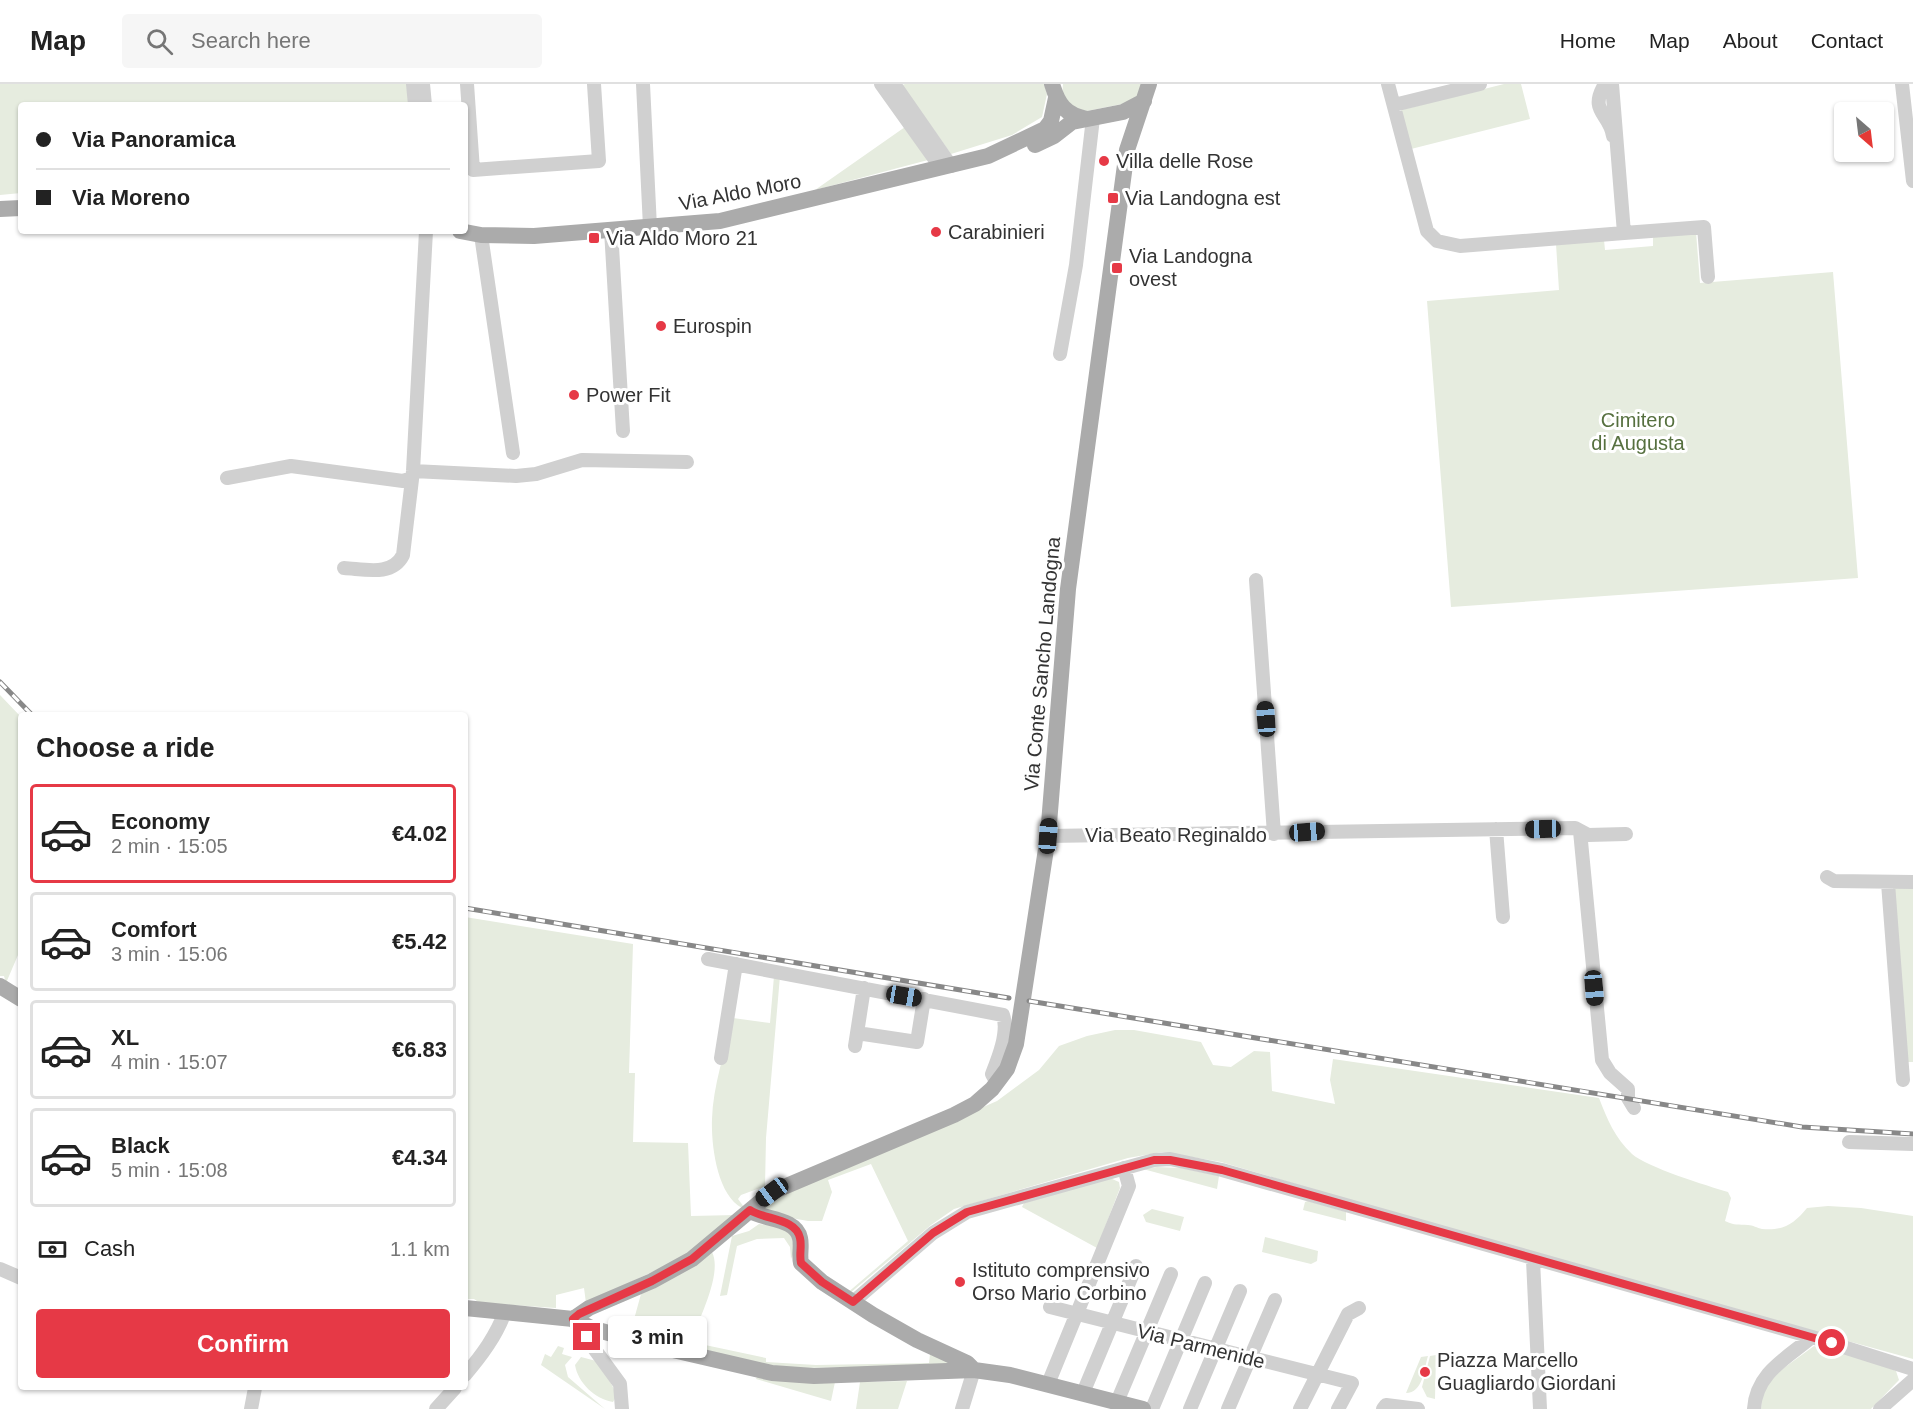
<!DOCTYPE html>
<meta charset="utf-8">
<style>
body{margin:0;font-family:Helvetica,sans-serif;background:#f6f6f6;color:#222;height:100vh;display:flex;flex-direction:column;font-size:22px;white-space:nowrap}
*{box-sizing:border-box;margin:0}
p{font-size:20px;color:#767676}
.icon{flex:none;width:33px;height:33px;fill:none;stroke:currentColor;stroke-width:2;stroke-linecap:round;stroke-linejoin:round}
.map{position:relative;flex:1;overflow:hidden}
.details{position:absolute;left:18px;top:628px;width:450px;height:678px;display:flex;flex-direction:column;background:#fff;border-radius:6px;box-shadow:0 2px 4px #0004}
.details>*{flex:none}
.banner{position:absolute;left:18px;top:18px;width:450px;height:132px;border-radius:6px;box-shadow:0 2px 4px #0004;display:grid;align-content:center;height:132px;padding:0 18px;background:#fff}
.needle{width:39px;rotate:152deg}
.controls{position:absolute;left:1834px;top:18px;display:grid;gap:12px}
.controls a{display:grid;place-items:center;width:60px;height:60px;border-radius:6px;background:#fff;box-shadow:0 2px 4px #0004;font-size:30px}
.end{position:absolute;width:27px;height:27px;margin:-14px;border:8px solid #e63946;background:#fff;box-shadow:0 0 0 3px #fff}
.from{border-radius:50%}
.bubble{position:absolute;height:42px;border-radius:6px;background:#fff;box-shadow:0 2px 4px #0004;font-size:20px;font-weight:700;line-height:42px;text-align:center}
.car{position:absolute;width:18px;height:36px;margin:-18px -9px;border-radius:8px;box-shadow:0 0 4px 2px #0007;background:linear-gradient(#222 24%,#8ab4d8 0 40%,#222 0 76%,#8ab4d8 0 86%,#222 0)}
.banner b{display:flex;align-items:center;gap:21px;height:57px;font-size:22px}
.banner b+b{border-top:2px solid #e0e0e0}
.banner i{width:15px;height:15px;background:#222}
ul{padding:0;list-style:none}
li{display:flex;align-items:center;gap:18px;height:99px;margin:0 12px 9px;padding:0 6px;border:3px solid #e0e0e0;border-radius:6px}
li div{flex:1}
li b{display:block;font-size:22px}
li em{font-style:normal;font-weight:700}
li.current{border-color:#e63946}
li>.icon{width:54px;height:54px;stroke-width:1.5}
h2{padding:0 18px;font-size:27px;line-height:72px}
.pay{display:flex;align-items:center;gap:15px;height:66px;padding:0 18px;font-size:22px}
.pay p{margin-inline-start:auto}
.button{display:flex;gap:12px;margin-top:auto;padding:12px 18px}
.button a{flex:1;height:69px;border-radius:6px;background:#e63946;color:#fff;font-size:24px;font-weight:700;line-height:69px;text-align:center}
header{display:flex;align-items:center;gap:36px;box-sizing:border-box;height:84px;padding:0 30px;background:#fff;border-bottom:2px solid #e0e0e0}
header strong{font-size:28px}
nav{display:flex;gap:33px;margin-inline-start:auto;font-size:21px}
.search{width:420px;height:54px;background:#f6f6f6;display:flex;align-items:center;gap:15px;box-sizing:border-box;padding:0 21px;border-radius:6px;color:#767676;font-size:22px}
.map>svg:first-child{display:block}
</style>
<header>
<strong>Map</strong>
<div class="search"><svg class="icon" aria-label="search" viewBox="0 0 24 24"><circle cx="10" cy="10" r="6"/><path d="M15 15l6 6"/></svg>Search here</div>
<nav><a>Home</a><a>Map</a><a>About</a><a>Contact</a></nav>
</header>
<div class="map">
<svg width="1913" height="1325" viewBox="0 0 1913 1325">
<rect width="100%" height="100%" fill="#fff"/>
<path fill="#e6ecdf" d="M0,0h410l1,21h-390v88l-21,2z
M905,0h139l3,10 -5,23 -30,18 -61,19 -49,-69z
M1063,0h79l-4,12 -11,7 -40,8 -13,-3 -12,-12z
M1504,0h17l9,35 -119,30 -10,-39z
M905,43l23,33 -113,30z
M1696,148l4,51 133,-11 25,306 -407,29 -24,-306 132,-11 -3,-46 48,-4 1,10 48,-4v-10z
M0,611l21,22v231l-15,35 -2,-7h-4z
M1913,801v177h-7l-13,-174z
M465,833l168,27 -4,129h6l-2,69 55,1 3,73 45,-1 -48,40 -102,48 -2,-15 -28,7v13l-76,-5 -6,-4h-9z
M774,892h6l-14,162 -1,48 -24,9 -3,4 6,8 -2,1c-25,-13 -31,-63 -30,-89 1,-33 13,-68 21,-101l37,5z
M1115,946h19l67,12 12,23 18,2 23,-16 16,1 2,39 63,13 -5,-24 3,-21 266,39c8,21 16,40 33,56 14,13 76,32 96,38l3,6 -6,23c10,5 13,3 23,4 5,0 9,3 14,4 21,2 32,-5 45,-21l21,-2 33,2 52,8v143l-394,-109 -298,-88 -59,-10 -34,6 -174,51 -23,16 -82,69h-3l62,-53 -37,-77 -43,16 4,12 -10,29h-14l-45,-8 4,-11 230,-101 42,-31 20,-24 28,-10z
M1157,1083l24,1 38,8 -2,13 -74,-20z
M1110,1094l9,4 1,6 -23,60 -75,-41 2,-4z
M1308,1117l38,11v9l-43,-11 2,-8z
M1152,1125l32,8 -4,14 -34,-9 -3,-7z
M759,1140l22,3 11,9 2,16 -3,7 -1,-12 -6,-9 -27,1 -20,7 -10,49 -7,1 12,-60 17,-5z
M1265,1153l53,14 -1,10 -6,3 -49,-12z
M712,1168c11,22 -14,68 -21,90l75,16v4l50,3 113,-2 1,-9 29,12 -162,2 -32,-3 -107,-25 1,-8 -26,-9 8,-29z
M558,1262l6,2 -2,6 10,3 -7,8 3,12 37,32 -64,-44 4,-11 6,3z
M1814,1262l64,17 18,8 3,9 -28,29h-110l2,-19 10,-14z
M1436,1271l-1,44 -8,-2 -5,-10 8,-31z
M1428,1272c-4,13 -5,37 -22,37l15,-36z
M581,1273l19,5 17,33 -4,7c-18,-3 -35,-19 -38,-37z
M757,1293l78,5 -4,19 -75,-22z
M907,1297l-9,28h-42l4,-27z"/>
<g fill="none" stroke-linecap="round" stroke-linejoin="round">
<path stroke="#d0d0d0" stroke-width="14" d="M413,0l2,21
M423,0l2,21
M467,0l6,86 126,-9 -5,-77
M643,0l7,143
M881,0l60,84
M894,0l57,82
M1388,0l39,147 10,10 23,5 164,-13 -12,-149
M1605,0c-17,28 5,29 8,52
M1902,0l11,97
M1394,21l86,-21
M611,146l12,201
M1624,149l80,-6 4,50
M481,151l32,218
M1060,270l16,-89 17,-147
M413,387l103,5 20,-2 46,-14 105,2
M227,394l64,-12 112,15 8,-3
M344,484c20,1 48,9 59,-13l10,-84 13,-240
M1256,496l18,254
M1496,745l7,88
M1580,747l22,229 8,13 18,16v9l6,10
M1048,752l527,-8 13,7 38,-1
M1827,793l7,4 79,1
M1888,799l15,197
M708,875l295,56c6,17 -5,44 -11,59l5,9
M857,949l60,9 7,-43
M855,962l9,-58
M721,974l15,-94
M1849,1058l64,2
M1533,1176l7,149
M0,1185l21,9
M853,1218l80,-69 34,-21 187,-52 16,-1 52,11 590,167 101,32
M1050,1223l302,76 -14,26
M574,1237l46,63 2,25
M465,1291c17,-20 31,-39 40,-63
M1048,1300l81,-198 -5,-18
M1083,1309l53,-127
M1117,1318l54,-128
M251,1325l4,-21
M436,1325l19,-21
M962,1325l12,-39
M1152,1325l53,-126
M1190,1325l50,-118
M1228,1325l47,-109
M1300,1325l48,-95 11,-6
M1383,1325l3,-4 32,4
M1754,1325c2,-36 33,-51 58,-72
M1880,1325l33,-29"/>
<path stroke="#ababab" stroke-width="16" d="M1052,0c6,20 13,31 35,35
M1035,61l19,-9 18,-14 51,-10 21,-11
M0,125l21,-1
M460,147l21,4 53,1 186,-15 268,-65 57,-27 6,-8 5,-23
M0,902l21,13
M750,1127c15,9 46,7 50,27 2,8 -1,17 1,25l21,19 51,33 44,25 50,23 7,7
M465,1224l108,11 18,9 56,16 125,29 42,3 160,-6 36,5 133,34
M573,1235l16,-11 63,-27 40,-22 80,-67 182,-77 21,-11 17,-15 15,-20 9,-25 32,-208 20,-247 59,-439 22,-66"/>
<defs>
<path id="rail" d="M0,598l33,34
M465,824l544,90
M1029,917l773,126 111,7"/>
</defs>
<use href="#rail" stroke="#888" stroke-width="5"/>
<use href="#rail" stroke="#fff" stroke-width="3" stroke-dasharray="9" stroke-linecap="butt"/>
</g>
<g fill="none" stroke-linecap="round" stroke-linejoin="round">
<path stroke="#e63946" stroke-width="8" d="M587,1253l-14,-18 6,-5 73,-33 40,-22 58,-49c15,10 46,8 50,28 2,8 -1,17 1,25l21,19 31,20 80,-69 34,-21 187,-52h16l52,10 610,173"/>
</g>
<g fill="#e63946" stroke="#fff" stroke-width="2">
<circle cx="1104" cy="77" r="6"/>
<rect x="1107" y="108" width="12" height="12" rx="3"/>
<circle cx="936" cy="148" r="6"/>
<rect x="588" y="148" width="12" height="12" rx="3"/>
<rect x="1111" y="178" width="12" height="12" rx="3"/>
<circle cx="661" cy="242" r="6"/>
<circle cx="574" cy="311" r="6"/>
<circle cx="960" cy="1198" r="6"/>
<circle cx="1425" cy="1288" r="6"/>
</g>
<g text-anchor="middle" dominant-baseline="central" stroke-width="6" stroke-linejoin="round" paint-order="stroke">
<g font-size="20" fill="#333" stroke="#fff" text-anchor="start">
<text x="1116" y="77">Villa delle Rose</text>
<text x="1125" y="114">Via Landogna est</text>
<text x="948" y="148">Carabinieri</text>
<text x="606" y="154">Via Aldo Moro 21</text>
<text x="1129" y="172">Via Landogna<tspan x="1129" dy="23">ovest</tspan></text>
<text x="673" y="242">Eurospin</text>
<text x="586" y="311">Power Fit</text>
<text x="972" y="1186">Istituto comprensivo<tspan x="972" dy="23">Orso Mario Corbino</tspan></text>
<text x="1437" y="1276">Piazza Marcello<tspan x="1437" dy="23">Guagliardo Giordani</tspan></text>
</g>
<g font-size="20" fill="#333" stroke="#fff">
<text transform="translate(740 108) rotate(-11)">Via Aldo Moro</text>
<text transform="translate(1042 580) rotate(-85)">Via Conte Sancho Landogna</text>
<text x="1176" y="751">Via Beato Reginaldo</text>
<text transform="translate(1201 1262) rotate(14)">Via Parmenide</text>
</g>
<g font-size="20" fill="#56703f" stroke="#fff">
<text x="1638" y="336">Cimitero<tspan x="1638" dy="23">di Augusta</tspan></text>
</g>
</g>
</svg>
<div class="controls">
<a><svg class="needle" viewBox="-14 -14 28 28"><path d="M0-13l5 13h-10z" fill="#e53935"/><path d="M0 13l5-13h-10z" fill="#767676"/></svg></a>
</div>
<i class="end from" style="left:1832px;top:1259px"></i>
<i class="end" style="left:587px;top:1253px"></i>
<div class="bubble" style="left:608px;top:1232px;width:99px">3 min</div>
<i class="car" style="left:1266px;top:635px;rotate:356deg"></i>
<i class="car" style="left:1543px;top:745px;rotate:269deg"></i>
<i class="car" style="left:1307px;top:748px;rotate:86deg"></i>
<i class="car" style="left:1048px;top:752px;rotate:4deg"></i>
<i class="car" style="left:1594px;top:904px;rotate:175deg"></i>
<i class="car" style="left:904px;top:912px;rotate:100deg"></i>
<i class="car" style="left:772px;top:1108px;rotate:234deg"></i>
<div class="banner">
<b><i class="from"></i>Via Panoramica</b>
<b><i></i>Via Moreno</b>
</div>
<section class="details">
<h2>Choose a ride</h2>
<ul>
<li class="current"><svg class="icon" aria-label="car" viewBox="0 0 24 24"><path d="M5 17H2v-5l4-1 3-4h7l3 4 3 1v5h-3M9 17h6M6 11h13"/><circle cx="7" cy="17" r="2"/><circle cx="17" cy="17" r="2"/></svg><div><b>Economy</b><p>2 min · 15:05</p></div><em>€4.02</em></li>
<li><svg class="icon" aria-label="car" viewBox="0 0 24 24"><path d="M5 17H2v-5l4-1 3-4h7l3 4 3 1v5h-3M9 17h6M6 11h13"/><circle cx="7" cy="17" r="2"/><circle cx="17" cy="17" r="2"/></svg><div><b>Comfort</b><p>3 min · 15:06</p></div><em>€5.42</em></li>
<li><svg class="icon" aria-label="car" viewBox="0 0 24 24"><path d="M5 17H2v-5l4-1 3-4h7l3 4 3 1v5h-3M9 17h6M6 11h13"/><circle cx="7" cy="17" r="2"/><circle cx="17" cy="17" r="2"/></svg><div><b>XL</b><p>4 min · 15:07</p></div><em>€6.83</em></li>
<li><svg class="icon" aria-label="car" viewBox="0 0 24 24"><path d="M5 17H2v-5l4-1 3-4h7l3 4 3 1v5h-3M9 17h6M6 11h13"/><circle cx="7" cy="17" r="2"/><circle cx="17" cy="17" r="2"/></svg><div><b>Black</b><p>5 min · 15:08</p></div><em>€4.34</em></li>
</ul>
<div class="pay"><svg class="icon" aria-label="cash" viewBox="0 0 24 24"><path d="M3 7h18v10H3z"/><circle cx="12" cy="12" r="2"/></svg>Cash<p>1.1 km</p></div>
<div class="button"><a>Confirm</a></div>
</section>
</div>
